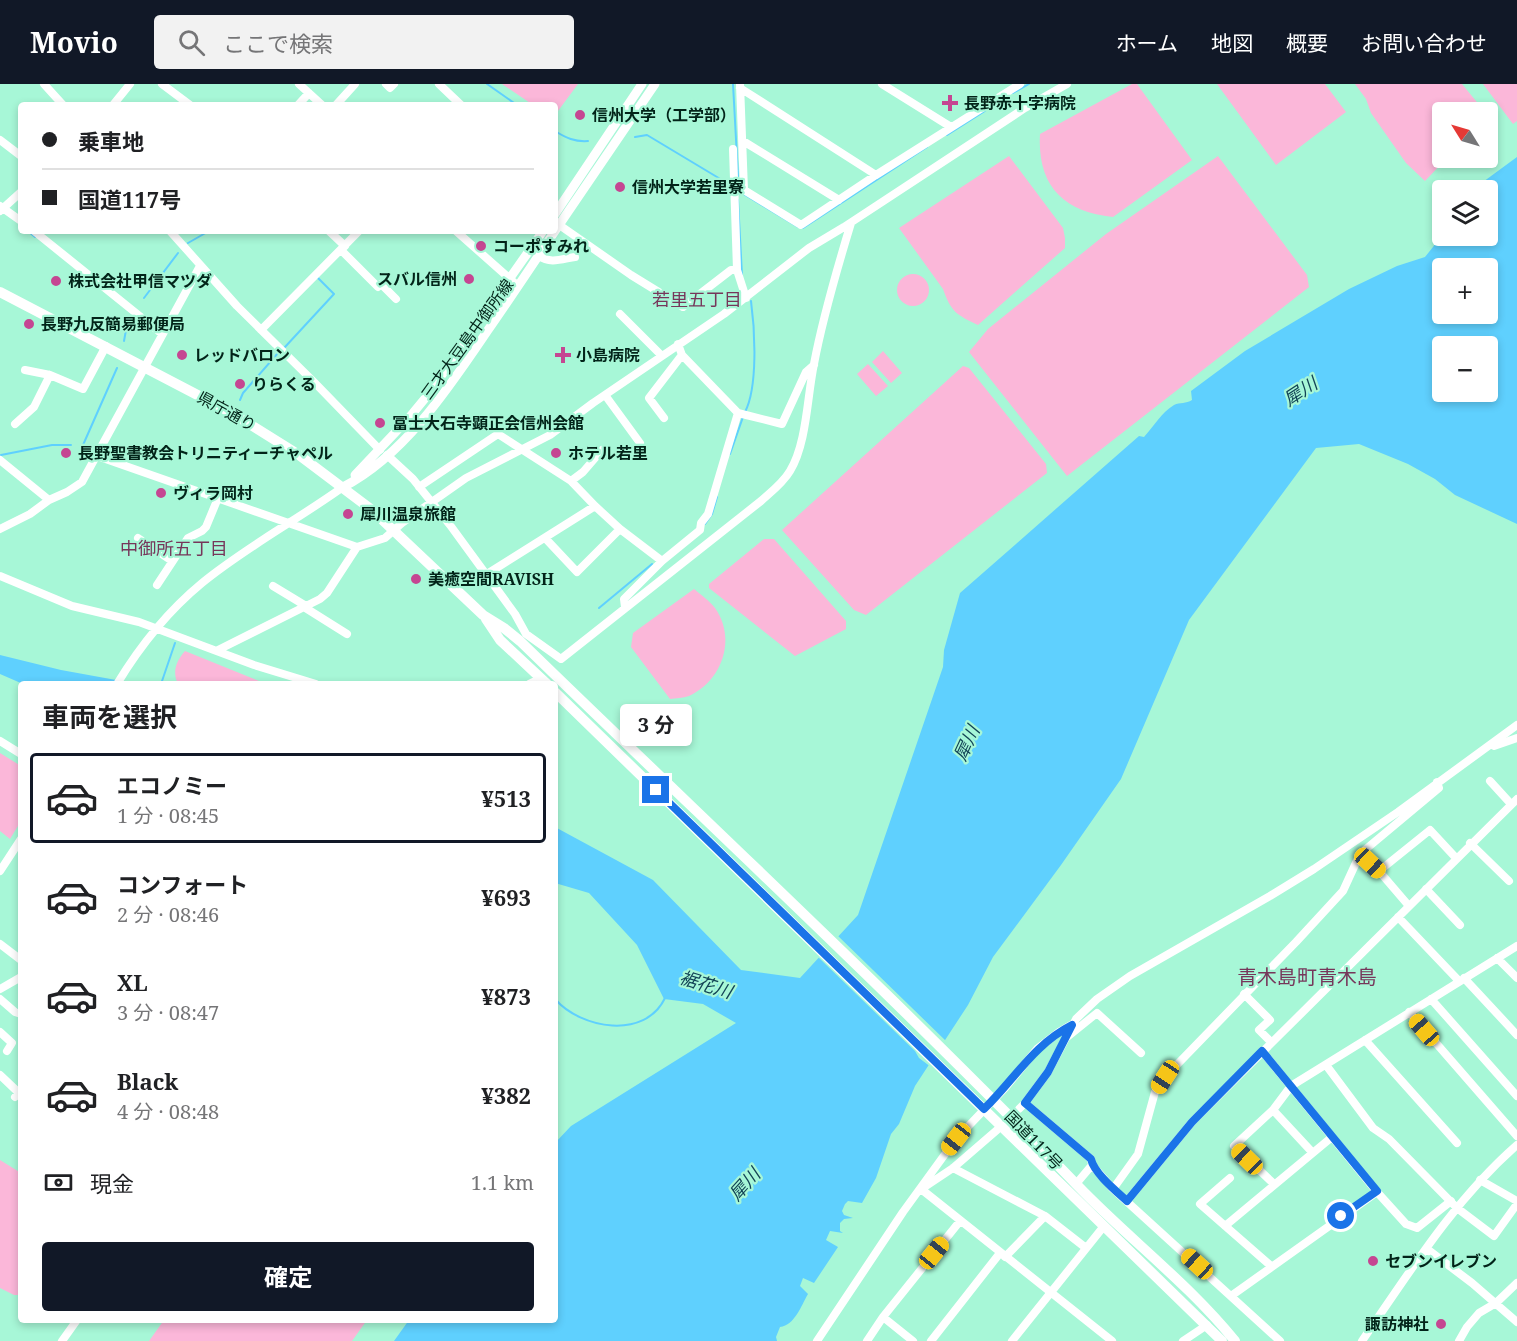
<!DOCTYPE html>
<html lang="ja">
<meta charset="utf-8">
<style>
body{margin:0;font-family:"Noto Serif","Noto Sans JP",serif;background:#f2f2f2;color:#202124;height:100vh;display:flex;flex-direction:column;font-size:22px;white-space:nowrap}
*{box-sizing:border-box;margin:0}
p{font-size:20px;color:#757577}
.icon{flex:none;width:33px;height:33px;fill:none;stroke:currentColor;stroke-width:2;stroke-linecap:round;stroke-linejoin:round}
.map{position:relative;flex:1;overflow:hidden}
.drawer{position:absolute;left:18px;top:597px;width:540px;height:642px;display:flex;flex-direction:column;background:#fff;border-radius:6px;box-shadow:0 3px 9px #0003}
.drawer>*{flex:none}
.top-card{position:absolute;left:18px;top:18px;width:540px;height:132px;border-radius:6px;box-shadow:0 3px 9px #0003;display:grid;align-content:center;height:132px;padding:0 24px;background:#fff}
.needle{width:39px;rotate:307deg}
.tools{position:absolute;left:1432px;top:18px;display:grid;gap:12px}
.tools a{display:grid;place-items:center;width:66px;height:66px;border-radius:6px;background:#fff;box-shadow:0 3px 9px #0003;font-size:30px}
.end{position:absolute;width:27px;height:27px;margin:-14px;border:8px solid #1a73e8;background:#fff;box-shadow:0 0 0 3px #fff}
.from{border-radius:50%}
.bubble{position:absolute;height:42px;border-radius:6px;background:#fff;box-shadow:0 3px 9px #0003;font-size:20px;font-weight:700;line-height:42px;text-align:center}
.car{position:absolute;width:18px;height:36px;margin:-18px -9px;border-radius:8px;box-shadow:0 0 4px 2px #0007;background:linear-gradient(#f5c518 24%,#345 0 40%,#f5c518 0 76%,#345 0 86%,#f5c518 0)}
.top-card b{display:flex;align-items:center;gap:21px;height:57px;font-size:22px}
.top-card b+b{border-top:2px solid #e0e0e0}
.top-card i{width:15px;height:15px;background:#202124}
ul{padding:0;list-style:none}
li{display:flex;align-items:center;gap:18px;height:90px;margin:0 12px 9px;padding:0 12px;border:3px solid transparent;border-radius:6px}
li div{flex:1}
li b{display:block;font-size:22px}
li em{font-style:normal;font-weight:700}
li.current{border-color:#111827}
li>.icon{width:54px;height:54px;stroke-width:1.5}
h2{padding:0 24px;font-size:27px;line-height:72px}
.pay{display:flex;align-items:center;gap:15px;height:66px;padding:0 24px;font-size:22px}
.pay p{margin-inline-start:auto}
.primary-button{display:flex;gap:12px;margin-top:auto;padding:12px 24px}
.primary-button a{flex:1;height:69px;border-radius:6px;background:#111827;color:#fff;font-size:24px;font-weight:700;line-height:69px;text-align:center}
header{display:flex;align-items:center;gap:36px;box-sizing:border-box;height:84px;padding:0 30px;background:#111827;color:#fff}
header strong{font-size:28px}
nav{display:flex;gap:33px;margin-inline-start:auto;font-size:21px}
.search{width:420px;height:54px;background:#f2f2f2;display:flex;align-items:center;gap:15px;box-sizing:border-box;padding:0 21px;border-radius:6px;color:#757577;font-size:22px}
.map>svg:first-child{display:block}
</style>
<header>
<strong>Movio</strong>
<div class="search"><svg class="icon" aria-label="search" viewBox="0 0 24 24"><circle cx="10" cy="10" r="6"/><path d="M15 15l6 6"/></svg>ここで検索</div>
<nav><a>ホーム</a><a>地図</a><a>概要</a><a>お問い合わせ</a></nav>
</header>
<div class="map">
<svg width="1517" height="1257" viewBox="0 0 1517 1257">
<rect width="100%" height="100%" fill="#a7f7d7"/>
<path fill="#fbb7d9" d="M502,0h76l-23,31v-10h-22z
M1132,0h5l55,76 -79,57c-50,-5 -76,-32 -73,-83z
M1217,0h108l21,28 -70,53z
M1355,0h107l23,28h-42v46h4l-22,23 -19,-18 -35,-50 -5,-14z
M1483,0h34v37l-4,3z
M1009,72l54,72 2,10v10l-87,77c-21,-10 -27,-13 -35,-36l-44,-61z
M1218,72l89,119 2,12 -242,189 -98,-124 19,-23 118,-95z
M897 206a16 16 0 1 1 32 0a16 16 0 1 1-32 0Z
M883,267l19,22 -11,10 -19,-21z
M868,280l20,22 -12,10 -19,-22z
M963,282l6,2 77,96 1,9 -181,142 -12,-5 -72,-80z
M764,455h10l72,82v8l-51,27 -86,-68v-4z
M694,505c7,6 16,12 21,19 22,31 7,73 -26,88 -6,2 -13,2 -19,3l-39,-52 2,-14z
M185,567l74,30 10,3h-91c-6,-12 -2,-23 7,-33z
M0,669l21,13v55l-11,18 -10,-8z
M0,1076l21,13v122h-7l-14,-7z
M164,1236h203l-15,21h-203z"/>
<path fill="#5fd0fe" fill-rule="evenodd" d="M1517,73v367l-62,-29 -20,-16 -27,-15 -49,-20 -43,4 -127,172 -68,159 -60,86 -68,92 -25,48 -53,81 -16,38 -8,10 -15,44 -14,25 -14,-2 -3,3 -3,7 2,4 9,3 -9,1 -4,4v8l3,2 -13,-2 -4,9 12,7 -24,36 -11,-5 -3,8 8,8c-7,12 -13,31 -28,33l-4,10 1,4h-383l15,-21h146v-177l16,-17 165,-103 -33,-19 -39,-5 -27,-54 -48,-52 -34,-10v-56l98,53 88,90 59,8 58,-63 85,-248 1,-17 16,-57 179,-157 5,1c10,-11 17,-24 30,-32 6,-3 12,-1 18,-5l-1,-9 54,-40 104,-62 48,-23 28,-9 12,-15 6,-15v9h45v-46h-16zM1443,184h45v46h-45zM1443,262h45v46h-45z
M0,571l61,15 77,14h-115l-23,-10z"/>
<path fill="#a7f7d7" d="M836,850l111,108 -16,25 -12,-9 -4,-7 -98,-95z"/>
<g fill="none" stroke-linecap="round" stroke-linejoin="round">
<path stroke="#5fd0fe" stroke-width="2" d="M487,0l30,21
M733,0l5,92
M1013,9l16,-9
M454,21l1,-1
M555,47c11,7 20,11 33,10
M947,51l41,-26
M635,53l12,-2 85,51
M737,106l61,37
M738,116l4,75
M803,144l124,-81
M28,147l7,6
M188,159l21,-12
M144,214l34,-45
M124,257l2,-11 8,-16
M285,263l49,-53 -16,-16
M240,316l3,-7 35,-40
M745,328c13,-25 10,-82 6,-111
M83,361l34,-77
M730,370l13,-37
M1,371l51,-10h19
M705,440l7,-10 5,-17
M599,524l53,-44
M161,600l14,-41
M555,915c26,30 90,41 110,-1"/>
<path stroke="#fff" stroke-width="8" d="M44,0l19,21
M162,0l28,21
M299,0l23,21
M386,0l4,4 4,-4
M439,0l22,21
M740,0l4,106 57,35 75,-50 144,-91
M882,0l69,43
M740,4l136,87
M113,21l17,-21
M298,21l11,-12
M336,21l19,-21
M0,56l21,16
M743,57l96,59
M733,65l4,121
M0,122l21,15
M0,127l21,-19
M555,138l76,53 52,32 48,-37h6l9,28
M34,147l128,103
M170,147l67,75 77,76 66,68
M329,147l16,15
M456,147l62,55
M341,166l37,37 3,-3 15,15
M539,172c11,8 23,3 36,1
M620,230l42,42
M261,246l98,-99
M678,260l4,11 56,58 44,11 24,-52 8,-7
M25,286l25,5
M605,311l35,48
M664,334l-15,-20 33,-43
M15,340l19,-17 16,-32 33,14 23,-43
M387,371l26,24 37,46 65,89 11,20 35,25 200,-158c10,-9 22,-18 29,-30 17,-28 17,-74 24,-107 9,-48 23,-95 37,-141
M97,372l260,91 28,-9 17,-15 64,-45 84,-43 43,-32 131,-89 85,-66 35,-21 181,-119 42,-24
M0,376l49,40
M571,397l12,-9 19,-22
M419,403l79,-53 73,47 24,25 25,23 42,32
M0,445l30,-15 19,-14 18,-8 15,-10 118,-216
M138,454l34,23
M546,455l31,33 43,-43
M487,490l108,-68
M0,492l72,30 67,16 115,43 62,19
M157,501l31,-47 14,-7 4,-4 12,-29
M273,502l33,20
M304,523l43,27
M625,523l-1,-8 38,-38 38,-31 1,-7 7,-9 30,-101
M218,566l102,-51 7,-6 30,-46
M117,600c23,-38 51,-73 85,-101 44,-36 95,-63 141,-96
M529,600l4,-2
M0,657l21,13
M1494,662l23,-8
M1490,697l21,23
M1470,759l39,38
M1360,770l19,17 30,35
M0,787l21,-32
M1379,787l51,-41 26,28
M1426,805l34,36
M1398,833l61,64
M0,860l21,16
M1497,874l20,20
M1464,894l53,57
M0,905l21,-12
M1244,910l26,26 -11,10 12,12
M0,915l15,13 6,2
M1431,915l86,97
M1409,928l108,124
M0,948l12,11 -5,8
M1066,954l31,-25 44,40
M1365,956l92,103
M1262,967l115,141 29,32 11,4 34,-27
M1326,981l47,63 16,11 68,69 37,28 23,-32
M0,991l19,18 -4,4
M1025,1019l23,-31 28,-53 21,-20 33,-23 140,-80 44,-27 84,-57 119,-87
M1019,1025l6,-6 66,56 1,6 -16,19
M1273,1026l39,42
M1092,1081l21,24 167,152
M953,1084l92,48 41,32
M1230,1094l-30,26 71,62
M1480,1096l37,21
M1274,1100l-40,-38 39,-36 18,-24 226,-140
M923,1104l30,-20 44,-38
M921,1105l191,152
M1113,1105l25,-35 17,-62 10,-15 131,-135 47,-51 17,-37 79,-66 -2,-6
M1127,1117l65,-79 325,-323
M1225,1142l107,-89
M1427,1165l45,34 45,39
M1005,1173l40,-41
M1231,1212l146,-104
M883,1233l30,24
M62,1257l15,-21
M817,1257l86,-129 53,-73 49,-51 32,-39 22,-17 12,-7
M867,1257l16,-24 77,-96
M931,1257l69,-88
M1012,1257l92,-115
M1183,1257l24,-16
M1362,1257c47,-68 92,-141 155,-196
M1459,1257l8,-14 12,-14 17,-10 21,-20"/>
<path stroke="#fff" stroke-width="9" d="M555,130l87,-130
M555,147l100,-147
M355,391l53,-56 19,-23 116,-165
M343,403c62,-32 107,-101 145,-157 23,-33 45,-66 67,-99"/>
<path stroke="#fff" stroke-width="10" d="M0,208l232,121 67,42 73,55 111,105 21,13 16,13c186,181 377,358 558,545 51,53 111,98 157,155
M486,535l14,21 47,44
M555,608l667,649"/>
</g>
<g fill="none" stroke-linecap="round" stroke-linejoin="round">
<path stroke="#1a73e8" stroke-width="8" d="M656,706l328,319c31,-30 49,-64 88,-84l-24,47 -23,31 66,56c3,14 25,32 36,42l65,-79 70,-71 115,140 -36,25"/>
</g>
<g fill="#c54692" stroke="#a7f7d7" stroke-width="2">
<path d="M947 10h6v6h6v6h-6v6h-6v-6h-6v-6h6z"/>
<circle cx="580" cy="31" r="6"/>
<circle cx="620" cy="103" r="6"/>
<circle cx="481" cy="162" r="6"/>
<circle cx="469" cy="195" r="6"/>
<circle cx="56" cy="197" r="6"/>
<circle cx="29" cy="240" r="6"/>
<circle cx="182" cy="271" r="6"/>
<path d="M560 262h6v6h6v6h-6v6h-6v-6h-6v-6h6z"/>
<circle cx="240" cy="300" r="6"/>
<circle cx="380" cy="339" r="6"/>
<circle cx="66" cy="369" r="6"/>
<circle cx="556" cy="369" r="6"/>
<circle cx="161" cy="409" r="6"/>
<circle cx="348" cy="430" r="6"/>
<circle cx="416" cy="495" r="6"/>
<circle cx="1373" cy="1177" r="6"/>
<circle cx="1441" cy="1240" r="6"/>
</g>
<g text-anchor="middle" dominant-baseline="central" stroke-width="4.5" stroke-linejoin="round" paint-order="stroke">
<g font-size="16" font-weight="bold" fill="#022419" stroke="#a7f7d7" text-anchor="start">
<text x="964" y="19">長野赤十字病院</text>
<text x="592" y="31">信州大学（工学部）</text>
<text x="632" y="103">信州大学若里寮</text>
<text x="493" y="162">コーポすみれ</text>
<text x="457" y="195" text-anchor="end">スバル信州</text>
<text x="68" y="197">株式会社甲信マツダ</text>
<text x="41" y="240">長野九反簡易郵便局</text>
<text x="194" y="271">レッドバロン</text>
<text x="576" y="271">小島病院</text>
<text x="252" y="300">りらくる</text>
<text x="392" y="339">冨士大石寺顕正会信州会館</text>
<text x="78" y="369">長野聖書教会トリニティーチャペル</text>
<text x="568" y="369">ホテル若里</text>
<text x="173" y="409">ヴィラ岡村</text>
<text x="360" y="430">犀川温泉旅館</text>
<text x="428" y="495">美癒空間RAVISH</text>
<text x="1385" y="1177">セブンイレブン</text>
<text x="1429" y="1240" text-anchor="end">諏訪神社</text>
</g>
<g font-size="16" fill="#022419" stroke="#a7f7d7">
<text transform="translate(467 255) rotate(-54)">三才大豆島中御所線</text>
<text transform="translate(227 327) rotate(29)">県庁通り</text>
<text transform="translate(1034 1056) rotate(46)">国道117号</text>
</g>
<g font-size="18" fill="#76365a" stroke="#a7f7d7">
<text x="697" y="215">若里五丁目</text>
<text x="174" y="464">中御所五丁目</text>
</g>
<g font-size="18" font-style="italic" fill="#124356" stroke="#a7f7d7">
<text transform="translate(1300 307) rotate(-33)">犀川</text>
<text transform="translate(966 659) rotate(-65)">犀川</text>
<text transform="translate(706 900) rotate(17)">裾花川</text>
<text transform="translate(744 1100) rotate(-48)">犀川</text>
</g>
<g font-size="20" fill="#76365a" stroke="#a7f7d7">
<text x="1307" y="892">青木島町青木島</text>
</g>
</g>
</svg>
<div class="tools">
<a><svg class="needle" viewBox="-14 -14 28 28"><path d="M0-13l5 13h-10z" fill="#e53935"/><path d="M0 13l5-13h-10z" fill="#757577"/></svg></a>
<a><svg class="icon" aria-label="layers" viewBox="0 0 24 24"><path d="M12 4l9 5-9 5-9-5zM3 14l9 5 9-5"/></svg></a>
<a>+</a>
<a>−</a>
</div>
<i class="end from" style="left:1341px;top:1132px"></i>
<i class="end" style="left:656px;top:706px"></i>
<div class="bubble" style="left:620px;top:620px;width:72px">3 分</div>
<i class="car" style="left:1370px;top:779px;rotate:133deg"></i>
<i class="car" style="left:1424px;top:946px;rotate:319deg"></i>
<i class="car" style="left:1165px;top:993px;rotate:213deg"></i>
<i class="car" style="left:956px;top:1055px;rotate:218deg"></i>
<i class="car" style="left:1247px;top:1075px;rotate:314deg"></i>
<i class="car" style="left:934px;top:1169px;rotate:39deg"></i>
<i class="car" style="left:1197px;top:1180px;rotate:312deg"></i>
<div class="top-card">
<b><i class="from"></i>乗車地</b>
<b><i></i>国道117号</b>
</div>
<section class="drawer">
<h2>車両を選択</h2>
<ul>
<li class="current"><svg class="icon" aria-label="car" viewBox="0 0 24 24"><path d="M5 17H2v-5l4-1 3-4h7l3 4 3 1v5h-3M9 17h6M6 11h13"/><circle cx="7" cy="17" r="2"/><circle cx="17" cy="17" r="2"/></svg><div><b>エコノミー</b><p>1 分 · 08:45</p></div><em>¥513</em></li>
<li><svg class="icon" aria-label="car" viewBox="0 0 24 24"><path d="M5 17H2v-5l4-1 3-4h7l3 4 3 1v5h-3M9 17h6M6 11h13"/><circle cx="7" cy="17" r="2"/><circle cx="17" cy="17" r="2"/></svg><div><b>コンフォート</b><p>2 分 · 08:46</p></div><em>¥693</em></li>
<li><svg class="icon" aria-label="car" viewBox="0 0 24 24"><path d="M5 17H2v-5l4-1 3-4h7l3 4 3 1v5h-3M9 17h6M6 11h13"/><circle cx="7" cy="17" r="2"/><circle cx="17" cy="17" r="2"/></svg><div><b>XL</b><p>3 分 · 08:47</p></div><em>¥873</em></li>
<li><svg class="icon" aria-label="car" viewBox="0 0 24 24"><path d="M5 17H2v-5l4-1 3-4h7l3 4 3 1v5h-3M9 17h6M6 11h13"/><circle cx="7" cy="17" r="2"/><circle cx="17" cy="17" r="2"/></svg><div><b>Black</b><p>4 分 · 08:48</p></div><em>¥382</em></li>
</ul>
<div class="pay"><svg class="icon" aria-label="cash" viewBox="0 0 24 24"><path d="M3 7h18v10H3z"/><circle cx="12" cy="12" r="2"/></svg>現金<p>1.1 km</p></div>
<div class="primary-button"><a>確定</a></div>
</section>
</div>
